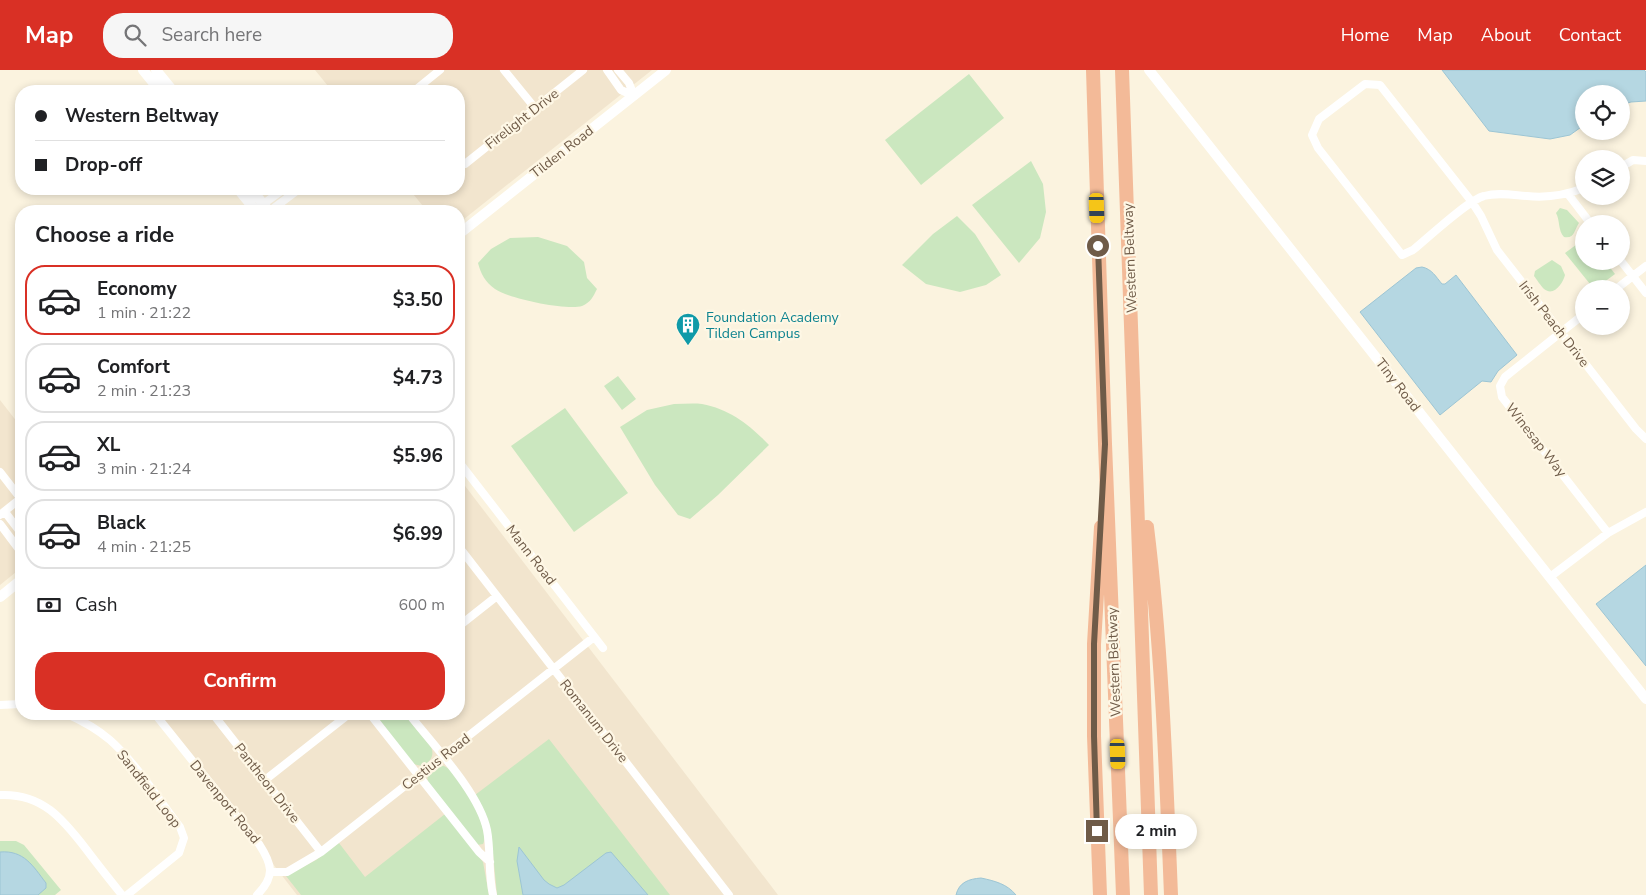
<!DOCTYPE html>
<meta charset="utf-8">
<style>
body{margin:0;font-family:"Nunito Sans",sans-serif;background:#f6f6f6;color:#202124;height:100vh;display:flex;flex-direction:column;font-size:19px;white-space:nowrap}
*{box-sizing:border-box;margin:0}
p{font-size:16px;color:#757577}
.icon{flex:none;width:28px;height:28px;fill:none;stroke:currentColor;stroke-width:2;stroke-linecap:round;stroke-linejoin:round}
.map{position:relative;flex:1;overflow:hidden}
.side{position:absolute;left:15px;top:135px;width:450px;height:515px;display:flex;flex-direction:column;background:#fff;border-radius:20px;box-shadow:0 2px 8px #0003}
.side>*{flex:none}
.hud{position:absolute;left:15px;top:15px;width:450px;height:110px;border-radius:20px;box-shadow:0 2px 8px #0003;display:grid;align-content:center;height:110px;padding:0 20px;background:#fff}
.tools{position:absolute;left:1575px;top:15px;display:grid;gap:10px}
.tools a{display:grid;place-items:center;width:55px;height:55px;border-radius:50%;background:#fff;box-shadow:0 2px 8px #0003;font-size:25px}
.end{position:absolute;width:22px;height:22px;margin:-11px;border:6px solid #6f5b48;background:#fff;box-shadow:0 0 0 2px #fff}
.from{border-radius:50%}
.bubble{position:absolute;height:35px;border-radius:18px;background:#fff;box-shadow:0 2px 8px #0003;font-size:16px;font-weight:700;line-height:35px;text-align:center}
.car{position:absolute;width:15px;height:30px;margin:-15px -8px;border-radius:6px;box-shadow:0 0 4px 1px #0007;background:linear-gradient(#f5c518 24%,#345 0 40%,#f5c518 0 76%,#345 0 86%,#f5c518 0)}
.hud b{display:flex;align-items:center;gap:18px;height:48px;font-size:19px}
.hud b+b{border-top:1px solid #e0e0e0}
.hud i{width:12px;height:12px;background:#202124}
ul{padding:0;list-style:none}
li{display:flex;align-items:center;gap:15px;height:70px;margin:0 10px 8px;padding:0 10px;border:2px solid #e0e0e0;border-radius:20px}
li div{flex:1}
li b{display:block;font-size:19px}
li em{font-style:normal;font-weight:700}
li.current{border-color:#d93025}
li>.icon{width:45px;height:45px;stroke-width:1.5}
h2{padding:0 20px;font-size:22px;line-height:60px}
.pay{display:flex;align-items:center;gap:12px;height:55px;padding:0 20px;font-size:19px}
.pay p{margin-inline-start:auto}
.primary-button{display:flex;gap:10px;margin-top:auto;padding:10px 20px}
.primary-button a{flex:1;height:58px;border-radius:20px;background:#d93025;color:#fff;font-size:20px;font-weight:700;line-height:58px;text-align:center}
header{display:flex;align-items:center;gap:30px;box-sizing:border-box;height:70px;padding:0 25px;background:#d93025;color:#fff}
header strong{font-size:24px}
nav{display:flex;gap:28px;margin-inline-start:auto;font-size:18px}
.search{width:350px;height:45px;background:#f6f6f6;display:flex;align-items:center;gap:12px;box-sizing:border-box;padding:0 18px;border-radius:20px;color:#757577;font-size:19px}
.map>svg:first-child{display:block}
</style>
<header>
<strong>Map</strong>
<div class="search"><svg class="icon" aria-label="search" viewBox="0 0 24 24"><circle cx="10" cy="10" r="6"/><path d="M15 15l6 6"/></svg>Search here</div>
<nav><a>Home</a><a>Map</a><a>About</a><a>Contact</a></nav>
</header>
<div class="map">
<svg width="1646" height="825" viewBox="0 0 1646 825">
<rect width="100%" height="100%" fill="#fbf3df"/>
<path fill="#f2e5ce" d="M315,0h337l-193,153v-12h-32l-18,-22h50v-98h-127z
M0,330l21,27v141l-21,17z
M459,408l319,417h-481l-140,-181h302z"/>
<path fill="#cbe7bf" d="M969,4l35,44 -83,67 -36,-45z
M1031,91l12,23 3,28 -6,26 -21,25 -47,-58z
M1560,138l7,2 12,13c-5,7 -4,16 -15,14 -6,-6 -4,-17 -8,-24z
M957,146l18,18 26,41 -15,10 -26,7 -34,-8 -24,-19 31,-31z
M538,167l29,9 17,16 3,16 10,11c-4,8 -6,13 -15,17 -15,5 -75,-8 -87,-17 -10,-7 -14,-15 -17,-26l13,-14 19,-11z
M1584,169v22h21l10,13 -20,15h-1l-29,-36z
M1552,190l9,6 4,9c-2,8 -11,22 -21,14 -3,-3 -7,-9 -10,-13l1,-5z
M618,306l18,23 -14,11 -18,-24z
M674,334c9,0 19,-1 28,0 28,5 49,22 67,41l-51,50 -28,24 -12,-4 -23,-30 -35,-58 27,-17z
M565,338l63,85 -54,39 -63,-86z
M373,644h31l27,33c4,9 -1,15 -9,19l-9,-2z
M549,669l121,156h-173l-5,-52 -17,-48z
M438,696c3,0 5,-1 8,1 14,8 45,62 37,77l-6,1 -49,-63c-2,-8 2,-14 10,-16z
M445,744l38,48 6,33h-188l-15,-19 30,-16 23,-17 26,34z
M0,771h16l8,4 37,45 -6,5h-55z"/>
<path fill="#b5d7e2" stroke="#9cc5d4" d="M1442,0h202l2,2v29l-15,1 -10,3v-11h-37v31l-14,10 -20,4 -61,-8z
M1422,197c10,2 14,10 20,17h3l11,-9 61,80 -19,16 -7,11 -9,-1 -42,34 -80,-103 56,-44z
M1646,495v101l-50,-62z
M519,777l25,33 5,4 8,4 7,-3 42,-32 5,-1 37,43h-125l-6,-34z
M0,782c24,-2 33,14 46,31v5l-8,7h-38z
M981,808c14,3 26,6 35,17h-60c3,-13 13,-16 25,-17z"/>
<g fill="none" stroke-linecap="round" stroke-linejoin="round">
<path stroke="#fff" stroke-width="8" d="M504,0l31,38
M607,0l14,20 13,6
M618,0l11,13 5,13
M414,21l26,-21
M459,96l6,-2 118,-94
M1621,97l12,-7 13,1
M1584,118c-18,7 -38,10 -57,8 -14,-1 -29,-4 -43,0 -16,4 -55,41 -71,54l-11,5 -84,-107 -6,-13 7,-16 46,-35 15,1 92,117 9,14 16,34 139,179 10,10
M1568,124l23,30
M259,137l25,-18
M270,141l29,-22
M1621,191l25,32
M1616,219l30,-23
M1584,244l-79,63 -5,9 2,11 106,136
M459,392l144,186
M0,402l21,27
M5,442l16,21
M0,445l21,-17
M0,454l21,28
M459,477l270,348
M1550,507l58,-44 38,-21
M459,556l38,-30
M0,635l21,-1
M67,644c16,7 30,15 43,26 25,22 49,60 70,87l4,11 -5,15 -52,42
M155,644l104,130c13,20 17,32 -2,51
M213,644l108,138
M370,644l109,138 11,10
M409,644c24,31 70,78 78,116 4,21 1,44 6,65
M265,710l84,-66
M0,725c42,-2 63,24 86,54 12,16 24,31 36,46
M270,802h17l34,-20 273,-215"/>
<path stroke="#fff" stroke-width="10" d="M143,0l17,21
M156,0l17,21
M1149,0l497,629
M238,119l18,22
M251,119l18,22
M459,164l207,-164
M0,527l21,-17"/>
<path stroke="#f3ba98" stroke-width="14" d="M1093,0l12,374 18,451
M1122,0l29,825
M1147,457c15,122 19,245 24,368
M1100,825l-6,-159v-92l7,-117"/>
</g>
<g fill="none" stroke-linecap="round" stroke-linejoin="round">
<path stroke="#6f5b48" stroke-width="6" d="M1097,761l-3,-95v-92l11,-200 -7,-198"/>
</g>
<defs>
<symbol id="building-pin" viewBox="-11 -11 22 30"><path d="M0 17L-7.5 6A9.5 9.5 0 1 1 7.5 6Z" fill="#0f9aa8" stroke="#fef7e5"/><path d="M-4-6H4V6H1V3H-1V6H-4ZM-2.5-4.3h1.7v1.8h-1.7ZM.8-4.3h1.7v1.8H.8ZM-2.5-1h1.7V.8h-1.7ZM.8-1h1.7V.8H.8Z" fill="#fff"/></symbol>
</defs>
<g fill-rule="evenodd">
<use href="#building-pin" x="674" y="241" width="28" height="38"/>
</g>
<g text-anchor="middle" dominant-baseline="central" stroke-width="4.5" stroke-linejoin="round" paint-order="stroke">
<g font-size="14" fill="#6f5b48" stroke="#fef7e5">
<text transform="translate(522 49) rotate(-38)">Firelight Drive</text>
<text transform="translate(562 82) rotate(-38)">Tilden Road</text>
<text transform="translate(1130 188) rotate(-92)">Western Beltway</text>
<text transform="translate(1554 254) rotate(52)">Irish Peach Drive</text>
<text transform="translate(1398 315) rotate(52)">Tiny Road</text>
<text transform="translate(1536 370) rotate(52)">Winesap Way</text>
<text transform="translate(531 485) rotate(52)">Mann Road</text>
<text transform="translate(1114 592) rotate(-92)">Western Beltway</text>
<text transform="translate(594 651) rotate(52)">Romanum Drive</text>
<text transform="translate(436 692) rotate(-38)">Cestius Road</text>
<text transform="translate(267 713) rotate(52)">Pantheon Drive</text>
<text transform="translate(149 719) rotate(52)">Sandfield Loop</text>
<text transform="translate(225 732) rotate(51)">Davenport Road</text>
</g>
<g font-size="14" fill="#0d838f" stroke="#fef7e5" text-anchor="start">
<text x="706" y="247">Foundation Academy<tspan x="706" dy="16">Tilden Campus</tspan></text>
</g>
</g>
</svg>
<div class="tools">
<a><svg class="icon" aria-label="locate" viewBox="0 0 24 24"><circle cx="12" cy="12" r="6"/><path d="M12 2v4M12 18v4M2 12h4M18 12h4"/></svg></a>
<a><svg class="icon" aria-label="layers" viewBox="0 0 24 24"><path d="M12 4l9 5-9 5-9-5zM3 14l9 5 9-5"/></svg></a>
<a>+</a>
<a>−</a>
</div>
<i class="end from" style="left:1098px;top:176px"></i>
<i class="end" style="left:1097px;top:761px"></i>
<div class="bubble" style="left:1115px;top:744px;width:82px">2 min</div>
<i class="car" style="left:1097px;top:138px;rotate:178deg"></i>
<i class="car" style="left:1118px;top:684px;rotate:178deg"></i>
<div class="hud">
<b><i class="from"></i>Western Beltway</b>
<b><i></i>Drop-off</b>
</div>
<section class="side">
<h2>Choose a ride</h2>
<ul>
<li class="current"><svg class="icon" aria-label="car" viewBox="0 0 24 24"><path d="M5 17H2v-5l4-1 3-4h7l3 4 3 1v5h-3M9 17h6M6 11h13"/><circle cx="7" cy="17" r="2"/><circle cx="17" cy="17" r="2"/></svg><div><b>Economy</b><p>1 min · 21:22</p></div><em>$3.50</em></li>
<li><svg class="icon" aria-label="car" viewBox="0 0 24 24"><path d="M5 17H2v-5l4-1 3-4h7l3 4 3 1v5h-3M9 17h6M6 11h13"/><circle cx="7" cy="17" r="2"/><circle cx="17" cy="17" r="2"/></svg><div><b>Comfort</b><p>2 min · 21:23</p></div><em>$4.73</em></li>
<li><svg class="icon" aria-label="car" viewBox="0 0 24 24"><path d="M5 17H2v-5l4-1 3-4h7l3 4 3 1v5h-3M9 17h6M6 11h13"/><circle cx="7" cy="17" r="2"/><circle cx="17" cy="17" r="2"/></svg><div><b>XL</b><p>3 min · 21:24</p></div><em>$5.96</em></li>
<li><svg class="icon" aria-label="car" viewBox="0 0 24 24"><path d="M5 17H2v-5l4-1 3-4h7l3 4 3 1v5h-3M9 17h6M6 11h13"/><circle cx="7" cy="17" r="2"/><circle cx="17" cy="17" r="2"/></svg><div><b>Black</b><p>4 min · 21:25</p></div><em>$6.99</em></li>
</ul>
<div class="pay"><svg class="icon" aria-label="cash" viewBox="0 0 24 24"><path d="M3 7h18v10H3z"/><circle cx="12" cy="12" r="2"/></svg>Cash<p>600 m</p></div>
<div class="primary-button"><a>Confirm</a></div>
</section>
</div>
